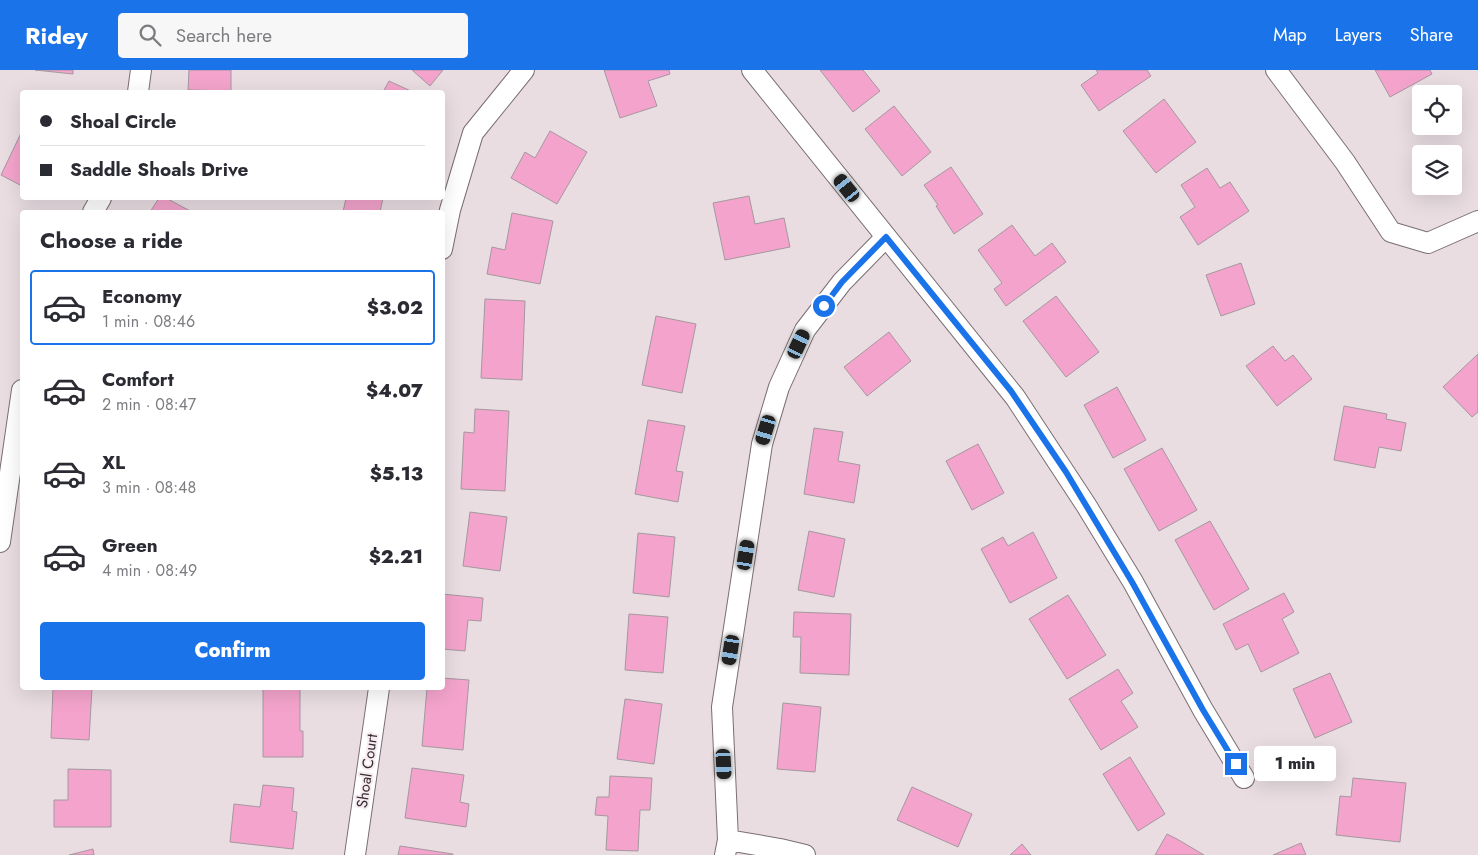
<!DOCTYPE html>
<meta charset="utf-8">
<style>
body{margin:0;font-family:Jost,sans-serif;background:#f7f7f7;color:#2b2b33;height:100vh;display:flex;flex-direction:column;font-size:19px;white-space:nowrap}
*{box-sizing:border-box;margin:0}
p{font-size:16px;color:#7c7c81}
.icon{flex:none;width:28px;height:28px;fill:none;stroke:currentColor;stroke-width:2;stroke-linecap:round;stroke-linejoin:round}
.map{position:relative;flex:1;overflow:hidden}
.sheet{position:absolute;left:20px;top:140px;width:425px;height:480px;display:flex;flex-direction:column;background:#fff;border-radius:5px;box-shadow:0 5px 20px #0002}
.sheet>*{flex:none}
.hud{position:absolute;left:20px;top:20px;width:425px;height:110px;border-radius:5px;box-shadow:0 5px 20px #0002;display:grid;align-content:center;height:110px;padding:0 20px;background:#fff}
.fabs{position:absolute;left:1412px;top:15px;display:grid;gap:10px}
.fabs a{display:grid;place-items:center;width:50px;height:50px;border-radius:5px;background:#fff;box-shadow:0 5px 20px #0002;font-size:25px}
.end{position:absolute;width:22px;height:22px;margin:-11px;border:6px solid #1a73e8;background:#fff;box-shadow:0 0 0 2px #fff}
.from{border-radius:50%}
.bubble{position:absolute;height:35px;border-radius:5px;background:#fff;box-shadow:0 5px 20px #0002;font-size:16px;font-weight:800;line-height:35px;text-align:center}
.car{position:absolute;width:15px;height:30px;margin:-15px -8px;border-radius:6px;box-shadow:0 0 4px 1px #0007;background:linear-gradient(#222 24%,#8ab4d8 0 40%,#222 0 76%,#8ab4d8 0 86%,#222 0)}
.hud b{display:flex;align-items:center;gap:18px;height:48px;font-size:19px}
.hud b+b{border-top:1px solid #e1e1e2}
.hud i{width:12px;height:12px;background:#2b2b33}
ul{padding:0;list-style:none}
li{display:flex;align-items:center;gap:15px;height:75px;margin:0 10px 8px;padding:0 10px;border:2px solid transparent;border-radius:5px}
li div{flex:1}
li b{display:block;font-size:19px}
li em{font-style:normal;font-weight:800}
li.selected{border-color:#1a73e8}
li>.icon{width:45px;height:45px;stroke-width:1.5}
h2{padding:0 20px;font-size:22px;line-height:60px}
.primary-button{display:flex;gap:10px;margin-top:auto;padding:10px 20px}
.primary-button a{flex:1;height:58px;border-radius:5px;background:#1a73e8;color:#fff;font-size:20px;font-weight:800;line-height:58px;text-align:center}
header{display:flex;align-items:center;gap:30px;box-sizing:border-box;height:70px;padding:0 25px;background:#1a73e8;color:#fff}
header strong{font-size:24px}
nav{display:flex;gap:28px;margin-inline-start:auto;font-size:18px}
.search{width:350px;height:45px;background:#f7f7f7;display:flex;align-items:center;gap:12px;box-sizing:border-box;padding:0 18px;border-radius:5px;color:#7c7c81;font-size:19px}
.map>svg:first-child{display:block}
</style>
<header>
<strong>Ridey</strong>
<div class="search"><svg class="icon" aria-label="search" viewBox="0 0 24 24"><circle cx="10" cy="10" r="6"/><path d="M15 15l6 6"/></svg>Search here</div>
<nav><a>Map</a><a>Layers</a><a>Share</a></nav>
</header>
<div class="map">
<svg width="1478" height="785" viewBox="0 0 1478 785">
<rect width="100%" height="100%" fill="#e9dde2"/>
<path fill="#f4a4cc" stroke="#a4989e" d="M35,0h38v4z
M189,0h42v21l-43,-1z
M412,0h31l-13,16z
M604,0h65l1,4 -22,7 9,25 -37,12z
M820,0h43l17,21 -27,21z
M1096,0h51l4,6 -52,35 -18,-26 17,-12z
M1375,0h55l2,4 -42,23z
M389,11l24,11h-30z
M1164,29l32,43 -40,31 -33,-42z
M894,36l37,46 -29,24 -37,-47z
M22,61v55l-21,-11z
M550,61l37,21 -30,52 -46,-26 14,-26 10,6z
M951,97l32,47 -29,20 -18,-28 2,-1 -14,-20z
M1207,98l13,20 10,-6 19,29 -51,34 -18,-28 15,-10 -14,-22z
M749,126l6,28 29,-6 6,29 -65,13 -12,-57z
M159,128h7l26,14h-42z
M346,128h37l-3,14h-37z
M512,143l41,8 -13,63 -53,-10 5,-27 13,3z
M1012,155l23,31 17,-13 14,19 -60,44 -12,-17 8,-6 -24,-33z
M1241,193l14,41 -34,12 -15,-41z
M1056,226l43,56 -33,25 -43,-56z
M485,229l40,2 -3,79 -41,-2z
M656,246l40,8 -14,69 -40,-8z
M889,262l22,29 -44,35 -23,-29z
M1273,276l12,15 8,-6 19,24 -35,27 -31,-40z
M1478,284v58l-6,5 -29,-30z
M1117,317l29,53 -33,18 -29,-53z
M1344,336l43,8 -1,5 20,4 -5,28 -22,-4 -4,21 -41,-8z
M475,339l34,2 -4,80 -44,-2 3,-57 10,1z
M648,350l37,6 -9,45 7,1 -5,30 -43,-8z
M814,358l29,4 -5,29 22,4 -6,38 -50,-9z
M978,374l26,49 -32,17 -26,-49z
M1162,378l35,62 -38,21 -35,-62z
M470,442l37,5 -7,54 -37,-5z
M1210,451l39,68 -35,21 -39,-70z
M809,461l36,8 -11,58 -36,-7z
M1033,462l24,46 -47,25 -29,-54 22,-12 5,9z
M638,463l37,4 -6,60 -36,-4z
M1284,523l10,19 -12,7 17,34 -38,19 -13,-28 -12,6 -13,-26z
M442,524l41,4 -2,23 -13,-1 -3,31 -23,-2z
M1068,525l38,60 -39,24 -38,-60z
M794,542l57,2 -2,61 -49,-2 1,-36h-8z
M629,544l39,3 -5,56 -38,-3z
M1118,599l15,24 -12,8 17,26 -37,23 -32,-51z
M1330,603l22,49 -37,16 -22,-49z
M442,608l27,2 -6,70 -41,-4 5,-58h15z
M53,618h39l-3,52 -38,-2z
M263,618h37v43h3v26h-40z
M625,629l37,5 -8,60 -37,-5z
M783,633l38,4 -6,65 -38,-3z
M1130,687l35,57 -27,17 -35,-57z
M412,698l52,7 -4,27 9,2 -3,23 -61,-9z
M68,699l43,1v57h-57v-27h14z
M610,706l42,2 -2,32h-10l-2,41 -32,-1 2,-34 -13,-1 2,-18h12z
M1353,708l53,5 -6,59 -64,-7 4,-39 11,1z
M263,715l31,3 -2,23 5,1 -4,37 -63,-7 4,-38 26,3z
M912,717l60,27 -14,33 -61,-27z
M1167,764l10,5 27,16h-49z
M1301,773l5,12h-33z
M1022,774l9,11h-21z
M400,776l53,8v1h-55z
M93,779l1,6h-25z"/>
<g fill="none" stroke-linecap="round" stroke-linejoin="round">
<defs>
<path id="street" d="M752,0l263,327 71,108 47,77 70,128 41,68
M1276,0l69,92 46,70 37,11 50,-22
M138,22l3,-22
M93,142l8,-14
M442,179l8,-39 23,-77 51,-63
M0,472l22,-152
M728,770l52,9 25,6
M355,785l24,-167
M725,785l3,-15 -6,-133 40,-263 17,-57 26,-57 37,-48 44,-45"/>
</defs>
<use href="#street" stroke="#796e73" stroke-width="22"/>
<use href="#street" stroke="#fff" stroke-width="20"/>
</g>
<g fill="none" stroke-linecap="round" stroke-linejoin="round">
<path stroke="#1a73e8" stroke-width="6" d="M824,236l18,-24 44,-45 125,154 55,81 66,110 71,128 33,54"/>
</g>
<g text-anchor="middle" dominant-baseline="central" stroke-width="4" stroke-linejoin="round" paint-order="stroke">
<g font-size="15" fill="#322d30" stroke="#f7eaf0">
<text transform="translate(367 701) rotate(-82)">Shoal Court</text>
</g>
</g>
</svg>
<div class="fabs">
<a><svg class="icon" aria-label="locate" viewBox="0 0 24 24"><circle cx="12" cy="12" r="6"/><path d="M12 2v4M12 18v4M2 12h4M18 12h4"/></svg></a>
<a><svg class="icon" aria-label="layers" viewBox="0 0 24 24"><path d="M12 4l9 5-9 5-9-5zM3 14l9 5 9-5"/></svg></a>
</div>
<i class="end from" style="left:824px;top:236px"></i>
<i class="end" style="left:1236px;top:694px"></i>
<div class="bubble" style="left:1254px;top:676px;width:82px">1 min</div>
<i class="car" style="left:847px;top:118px;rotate:321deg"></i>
<i class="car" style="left:799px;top:274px;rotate:25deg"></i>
<i class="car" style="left:766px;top:360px;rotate:197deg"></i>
<i class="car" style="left:746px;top:485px;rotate:9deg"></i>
<i class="car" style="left:731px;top:580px;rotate:189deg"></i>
<i class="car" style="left:724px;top:694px;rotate:177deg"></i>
<div class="hud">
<b><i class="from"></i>Shoal Circle</b>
<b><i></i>Saddle Shoals Drive</b>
</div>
<section class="sheet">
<h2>Choose a ride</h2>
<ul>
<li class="selected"><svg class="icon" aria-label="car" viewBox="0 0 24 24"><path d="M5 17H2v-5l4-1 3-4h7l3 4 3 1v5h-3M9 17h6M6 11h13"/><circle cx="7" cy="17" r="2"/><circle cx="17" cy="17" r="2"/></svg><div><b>Economy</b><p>1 min · 08:46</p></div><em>$3.02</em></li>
<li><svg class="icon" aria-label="car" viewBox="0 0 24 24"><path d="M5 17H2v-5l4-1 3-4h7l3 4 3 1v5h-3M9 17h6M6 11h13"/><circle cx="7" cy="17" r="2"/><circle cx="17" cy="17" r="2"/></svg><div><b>Comfort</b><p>2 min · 08:47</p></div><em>$4.07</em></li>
<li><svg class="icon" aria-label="car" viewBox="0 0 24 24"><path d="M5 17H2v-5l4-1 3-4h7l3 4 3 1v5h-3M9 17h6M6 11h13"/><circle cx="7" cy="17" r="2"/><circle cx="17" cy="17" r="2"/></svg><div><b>XL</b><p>3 min · 08:48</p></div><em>$5.13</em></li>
<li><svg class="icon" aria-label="car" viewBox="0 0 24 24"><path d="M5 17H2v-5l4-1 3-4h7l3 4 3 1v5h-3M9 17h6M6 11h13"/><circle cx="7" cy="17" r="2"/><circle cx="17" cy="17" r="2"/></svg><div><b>Green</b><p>4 min · 08:49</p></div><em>$2.21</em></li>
</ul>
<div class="primary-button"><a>Confirm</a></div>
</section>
</div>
